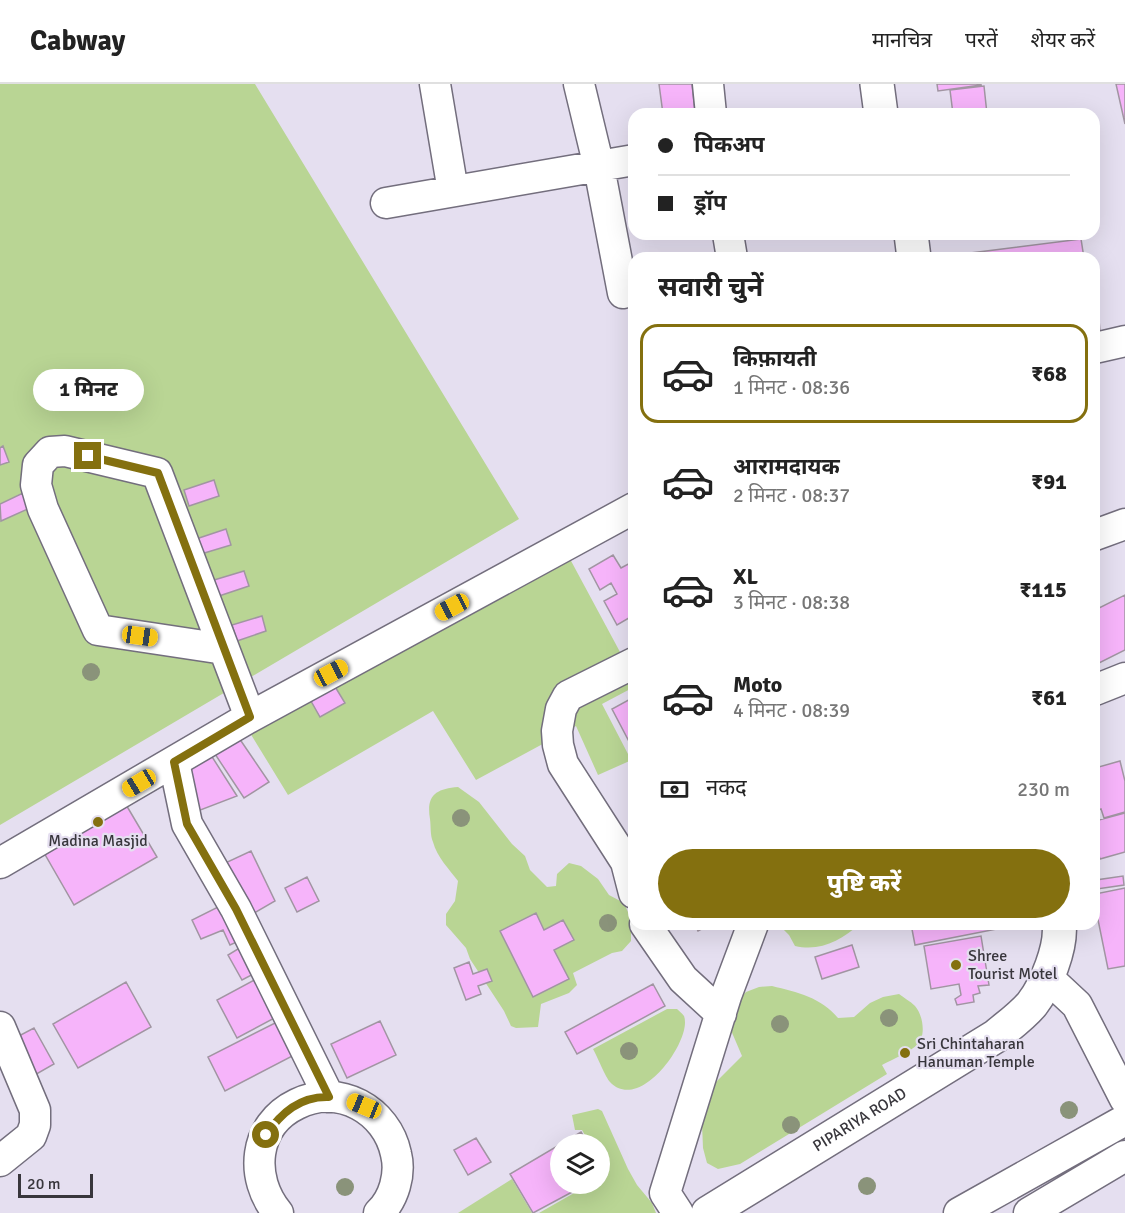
<!DOCTYPE html>
<html lang="hi">
<meta charset="utf-8">
<style>
body{margin:0;font-family:Signika,"Noto Sans Devanagari",sans-serif;background:#f6f6f6;color:#222;height:100vh;display:flex;flex-direction:column;font-size:22px;white-space:nowrap}
*{box-sizing:border-box;margin:0}
p{font-size:20px;color:#767676}
.icon{flex:none;width:33px;height:33px;fill:none;stroke:currentColor;stroke-width:2;stroke-linecap:round;stroke-linejoin:round}
.map{position:relative;flex:1;overflow:hidden}
.drawer{position:absolute;left:628px;top:168px;width:472px;height:678px;display:flex;flex-direction:column;background:#fff;border-radius:18px;box-shadow:0 6px 24px #0002}
.drawer>*{flex:none}
.banner{position:absolute;left:628px;top:24px;width:472px;height:132px;border-radius:18px;box-shadow:0 6px 24px #0002;display:grid;align-content:center;height:132px;padding:0 30px;background:#fff}
.controls{position:absolute;left:550px;top:1050px;display:grid;gap:12px}
.controls a{display:grid;place-items:center;width:60px;height:60px;border-radius:50%;background:#fff;box-shadow:0 6px 24px #0002;font-size:30px}
.scale{position:absolute;left:18px;bottom:15px;width:75px;box-sizing:border-box;padding-left:6px;border:3px solid #38363c;border-top:0;font-size:16px;line-height:21px;white-space:nowrap;color:#38363c;-webkit-text-stroke:4px #e5dff0;paint-order:stroke}
.end{position:absolute;width:27px;height:27px;margin:-14px;border:8px solid #84700f;background:#fff;box-shadow:0 0 0 3px #fff}
.from{border-radius:50%}
.bubble{position:absolute;height:42px;border-radius:21px;background:#fff;box-shadow:0 6px 24px #0002;font-size:20px;font-weight:800;line-height:42px;text-align:center}
.car{position:absolute;width:18px;height:36px;margin:-18px -9px;border-radius:8px;box-shadow:0 0 4px 2px #0007;background:linear-gradient(#f5c518 24%,#345 0 40%,#f5c518 0 76%,#345 0 86%,#f5c518 0)}
.banner b{display:flex;align-items:center;gap:21px;height:57px;font-size:22px}
.banner b+b{border-top:2px solid #e0e0e0}
.banner i{width:15px;height:15px;background:#222}
ul{padding:0;list-style:none}
li{display:flex;align-items:center;gap:18px;height:99px;margin:0 12px 9px;padding:0 18px;border:3px solid transparent;border-radius:18px}
li div{flex:1}
li b{display:block;font-size:22px}
li em{font-style:normal;font-weight:800}
li.on{border-color:#84700f}
li>.icon{width:54px;height:54px;stroke-width:1.5}
h2{padding:0 30px;font-size:27px;line-height:72px}
.pay{display:flex;align-items:center;gap:15px;height:66px;padding:0 30px;font-size:22px}
.pay p{margin-inline-start:auto}
.action{display:flex;gap:12px;margin-top:auto;padding:12px 30px}
.action a{flex:1;height:69px;border-radius:36px;background:#84700f;color:#fff;font-size:24px;font-weight:800;line-height:69px;text-align:center}
header{display:flex;align-items:center;gap:36px;box-sizing:border-box;height:84px;padding:0 30px;background:#fff;border-bottom:2px solid #e0e0e0}
header strong{font-size:28px}
nav{display:flex;gap:33px;margin-inline-start:auto;font-size:21px}
.map>svg:first-child{display:block}
</style>
<header>
<strong>Cabway</strong>
<nav><a>मानचित्र</a><a>परतें</a><a>शेयर करें</a></nav>
</header>
<div class="map">
<svg width="1125" height="1129" viewBox="0 0 1125 1129">
<rect width="100%" height="100%" fill="#e5dff0"/>
<path fill="#b9d594" d="M0,0h255l264,435 -519,306z
M570,475l64,119v9l-32,17 26,50 6,-3v8l-36,16 -22,-49 -100,54 -43,-69 -145,84 -41,-67z
M458,703l21,15 33,42 13,12 5,14 17,17 9,-1 1,-12 12,-11 12,3 17,13 11,16 15,8 7,16v22l-9,10 -10,2 -39,20 4,12 -8,8 -28,11 -3,23 -22,1 -5,-2 -7,-15 -34,-52 -4,-11 -20,-23v-11l9,-13 3,-20c-9,-12 -21,-24 -25,-39 -3,-7 -2,-16 -3,-23 -4,-24 6,-30 28,-32z
M778,840h82c-19,16 -39,28 -65,22l-6,-11z
M772,902c25,6 50,12 66,32l16,-1 16,-14 13,-6 16,-3c5,4 11,7 16,12 8,9 12,31 1,40 -10,8 -23,13 -34,19l5,9 -147,90 -22,5 -11,-6 -4,-15 -1,-24 12,-40 28,-28 -12,-28 6,-26 10,-10 13,-5z
M667,925h10c2,2 5,4 7,7 9,23 -44,98 -74,66 -4,-4 -13,-26 -17,-33z
M598,1025l4,2 26,58 9,16 15,18 4,10h-117l51,-29h10v-6l7,-4 -7,-13v-17h-10l-8,-14h-7l-3,-15z
M512,1095l20,34h-74z"/>
<path fill="#f6b4fa" stroke="#a195a2" stroke-width="1.5" d="M659,0h33l3,28 -32,2z
M937,0h44v1l-43,6z
M1116,0h9v40z
M984,2l3,28h-34l-3,-24z
M1081,155l3,19h-120l-1,-4z
M1097,214l3,33 -5,2v-34z
M3,362l6,16 -9,3v-17z
M214,396l5,16 -30,10 -5,-16z
M23,409l7,15 -29,13 -1,-17z
M226,445l5,16 -30,9 -5,-15z
M613,471l8,13 13,-7v54l-17,10 -13,-24 13,-7 -6,-11 -11,7 -11,-21z
M244,487l5,15 -30,10 -5,-16z
M1125,511v55l-26,13 -4,-8v-45z
M262,532l4,15 -29,10 -5,-16z
M331,596l14,23 -25,14 -13,-23z
M634,613v51l-1,1 -21,-40z
M239,654l30,44 -25,16 -29,-44z
M209,668l28,44 -47,18 -6,-48z
M1120,677l5,20v31l-21,6 -3,-9 -6,2v-43z
M125,719l32,54 -83,48 -31,-54z
M1125,729v39l-25,7 -5,-17v-21z
M251,767l24,50 -26,15 -26,-52z
M1123,792l1,9 -27,4 -1,-9z
M307,793l12,24 -22,11 -12,-24z
M1125,804v78l-17,3 -13,-64v-11z
M222,821l17,36 -9,4 -7,-15 -22,9 -9,-19z
M536,829l8,17 19,-10 11,20 -20,10 15,29 -36,18 -33,-66z
M695,840h16l-13,7z
M911,840h90l1,4 -87,17z
M981,852l8,49 -11,1 2,7 -7,2 1,7 -17,3 -2,-6 6,-4 -2,-11 -28,5 -7,-43z
M246,860l15,26 -19,10 -14,-25z
M852,861l7,22 -37,12 -7,-22z
M469,878l4,12 14,-5 5,12 -14,5 3,8 -15,6 -12,-32z
M260,893l20,38 -43,23 -20,-38z
M126,898l25,45 -73,41 -25,-44z
M653,900l12,22 -88,48 -12,-22z
M285,934l17,33 -77,40 -17,-34z
M380,937l16,34 -49,23 -16,-34z
M34,944l20,36 -21,12 -20,-37z
M581,1048l7,12h-27v40h26l-54,29 -23,-39z
M476,1054l15,24 -23,13 -14,-25z"/>
<g fill="none" stroke-linecap="round" stroke-linejoin="round">
<defs>
<path id="minor" d="M435,0l18,107
M579,0l20,83 24,126
M708,0l3,30
M386,119l248,-43
M728,150l4,24
M1095,264l30,-7
M1095,451l30,-11
M224,565l-126,-19 -55,-121 -7,-24 2,-20 12,-13 15,-1 92,22 93,244
M634,579l-66,33 -7,13 -4,22 1,14 5,19 63,98 8,31
M1095,606l30,-12
M174,678l13,62 49,85 93,188
M0,779l250,-146 384,-209
M645,840l38,55 38,35
M1047,893l30,28 48,94
M0,943l35,83v15l-4,11 -31,25
M278,1129c-29,-35 -25,-88 19,-109 42,-21 90,6 99,50 5,20 -2,45 -17,59
M678,1129l-13,-20 61,-197 27,-72
M959,1129l166,-93
M1029,1129l96,-57"/>
<g id="major">
<path d="M877,0l4,30"/>
<path d="M911,150l3,24"/>
<path id="s1" d="M708,1129l288,-177c12,-10 26,-20 36,-32 14,-18 30,-57 27,-80"/>
</g>
</defs>
<use href="#minor" stroke="#736e7d" stroke-width="33"/>
<use href="#major" stroke="#736e7d" stroke-width="36"/>
<use href="#minor" stroke="#fff" stroke-width="30"/>
<use href="#major" stroke="#fff" stroke-width="33"/>
</g>
<g fill="#8a937a">
<circle cx="91" cy="588" r="9"/>
<circle cx="461" cy="734" r="9"/>
<circle cx="608" cy="839" r="9"/>
<circle cx="889" cy="934" r="9"/>
<circle cx="780" cy="940" r="9"/>
<circle cx="629" cy="967" r="9"/>
<circle cx="1069" cy="1026" r="9"/>
<circle cx="791" cy="1041" r="9"/>
<circle cx="867" cy="1102" r="9"/>
<circle cx="345" cy="1103" r="9"/>
</g>
<g fill="none" stroke-linecap="round" stroke-linejoin="round">
<path stroke="#84700f" stroke-width="8" d="M88,372l70,17 92,244 -76,45 13,62 49,85 93,188c-29,-1 -48,16 -63,38"/>
</g>
<g fill="#84700f" stroke="#e5dff0" stroke-width="2">
<circle cx="98" cy="738" r="6"/>
<circle cx="956" cy="881" r="6"/>
<circle cx="905" cy="969" r="6"/>
</g>
<g text-anchor="middle" dominant-baseline="central" stroke-width="4.5" stroke-linejoin="round" paint-order="stroke">
<g font-size="16" fill="#38363c" stroke="#e5dff0" text-anchor="start">
<text x="98" y="757" text-anchor="middle">Madina Masjid</text>
<text x="968" y="872">Shree<tspan x="968" dy="18">Tourist Motel</tspan></text>
<text x="917" y="960">Sri Chintaharan<tspan x="917" dy="18">Hanuman Temple</tspan></text>
</g>
<g font-size="16" fill="#38363c" stroke="#e5dff0">
<text stroke="none"><textPath href="#s1" startOffset="178">PIPARIYA ROAD</textPath></text>
</g>
</g>
</svg>
<div class="controls">
<a><svg class="icon" aria-label="layers" viewBox="0 0 24 24"><path d="M12 4l9 5-9 5-9-5zM3 14l9 5 9-5"/></svg></a>
</div>
<div class="scale">20 m</div>
<i class="end from" style="left:266px;top:1051px"></i>
<i class="end" style="left:88px;top:372px"></i>
<div class="bubble" style="left:33px;top:285px;width:111px">1 मिनट</div>
<i class="car" style="left:452px;top:523px;rotate:242deg"></i>
<i class="car" style="left:140px;top:552px;rotate:98deg"></i>
<i class="car" style="left:331px;top:589px;rotate:62deg"></i>
<i class="car" style="left:139px;top:699px;rotate:239deg"></i>
<i class="car" style="left:364px;top:1022px;rotate:292deg"></i>
<div class="banner">
<b><i class="from"></i>पिकअप</b>
<b><i></i>ड्रॉप</b>
</div>
<section class="drawer">
<h2>सवारी चुनें</h2>
<ul>
<li class="on"><svg class="icon" aria-label="car" viewBox="0 0 24 24"><path d="M5 17H2v-5l4-1 3-4h7l3 4 3 1v5h-3M9 17h6M6 11h13"/><circle cx="7" cy="17" r="2"/><circle cx="17" cy="17" r="2"/></svg><div><b>किफ़ायती</b><p>1 मिनट · 08:36</p></div><em>₹68</em></li>
<li><svg class="icon" aria-label="car" viewBox="0 0 24 24"><path d="M5 17H2v-5l4-1 3-4h7l3 4 3 1v5h-3M9 17h6M6 11h13"/><circle cx="7" cy="17" r="2"/><circle cx="17" cy="17" r="2"/></svg><div><b>आरामदायक</b><p>2 मिनट · 08:37</p></div><em>₹91</em></li>
<li><svg class="icon" aria-label="car" viewBox="0 0 24 24"><path d="M5 17H2v-5l4-1 3-4h7l3 4 3 1v5h-3M9 17h6M6 11h13"/><circle cx="7" cy="17" r="2"/><circle cx="17" cy="17" r="2"/></svg><div><b>XL</b><p>3 मिनट · 08:38</p></div><em>₹115</em></li>
<li><svg class="icon" aria-label="car" viewBox="0 0 24 24"><path d="M5 17H2v-5l4-1 3-4h7l3 4 3 1v5h-3M9 17h6M6 11h13"/><circle cx="7" cy="17" r="2"/><circle cx="17" cy="17" r="2"/></svg><div><b>Moto</b><p>4 मिनट · 08:39</p></div><em>₹61</em></li>
</ul>
<div class="pay"><svg class="icon" aria-label="cash" viewBox="0 0 24 24"><path d="M3 7h18v10H3z"/><circle cx="12" cy="12" r="2"/></svg>नकद<p>230 m</p></div>
<div class="action"><a>पुष्टि करें</a></div>
</section>
</div>
